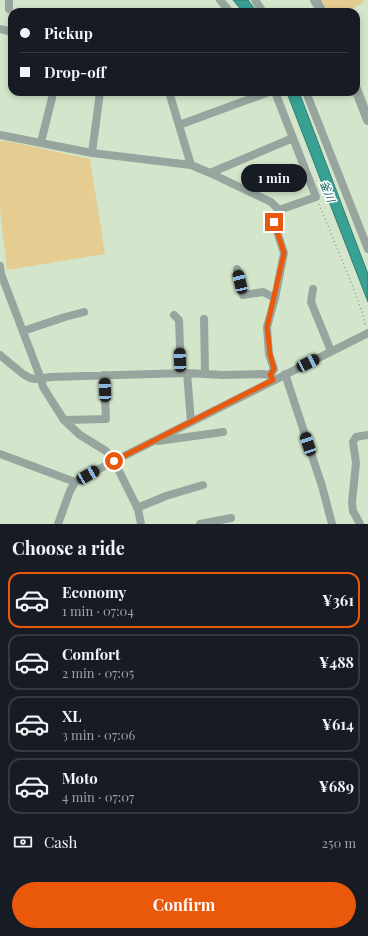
<!DOCTYPE html>
<meta charset="utf-8">
<style>
body{margin:0;font-family:"Playfair Display","Noto Sans JP",serif;background:#20242c;color:#f1f3f6;height:100vh;display:flex;flex-direction:column;font-size:15px;white-space:nowrap}
*{box-sizing:border-box;margin:0}
p{font-size:13px;color:#9ea1a6}
.icon{flex:none;width:22px;height:22px;fill:none;stroke:currentColor;stroke-width:2;stroke-linecap:round;stroke-linejoin:round}
.map{position:relative;height:524px;overflow:hidden}
.sheet{display:flex;flex-direction:column;background:#171b24;flex:1}
.sheet>*{flex:none}
.hud{position:absolute;left:8px;top:8px;width:352px;height:88px;border-radius:12px;box-shadow:0 2px 6px #0003;display:grid;align-content:center;height:88px;padding:0 12px;background:#171b24}
.end{position:absolute;width:18px;height:18px;margin:-9px;border:5px solid #ea580c;background:#fff;box-shadow:0 0 0 2px #fff}
.from{border-radius:50%}
.bubble{position:absolute;height:28px;border-radius:14px;background:#171b24;box-shadow:0 2px 6px #0003;font-size:13px;font-weight:700;line-height:28px;text-align:center}
.car{position:absolute;width:12px;height:24px;margin:-12px -6px;border-radius:5px;box-shadow:0 0 3px 1px #0007;background:linear-gradient(#222 24%,#8ab4d8 0 40%,#222 0 76%,#8ab4d8 0 86%,#222 0)}
.hud b{display:flex;align-items:center;gap:14px;height:38px;font-size:15px}
.hud b+b{border-top:1px solid #363941}
.hud i{width:10px;height:10px;background:#f1f3f6}
ul{padding:0;list-style:none}
li{display:flex;align-items:center;gap:12px;height:56px;margin:0 8px 6px;padding:0 4px;border:2px solid #363941;border-radius:12px}
li div{flex:1}
li b{display:block;font-size:15px}
li em{font-style:normal;font-weight:700}
li.selected{border-color:#ea580c}
li>.icon{width:36px;height:36px;stroke-width:1.5}
h2{padding:0 12px;font-size:18px;line-height:48px}
.pay{display:flex;align-items:center;gap:10px;height:44px;padding:0 12px;font-size:15px}
.pay p{margin-inline-start:auto}
.cta{display:flex;gap:8px;margin-top:auto;padding:8px 12px}
.cta a{flex:1;height:46px;border-radius:24px;background:#ea580c;color:#fff;font-size:16px;font-weight:700;line-height:46px;text-align:center}
.map>svg:first-child{display:block}
</style>
<div class="map">
<svg width="368" height="524" viewBox="0 0 368 524">
<rect width="100%" height="100%" fill="#d3e6cb"/>
<path fill="#e5cd92" d="M321,0h42l1,2 -17,10h-19z
M0,141h7l83,18 15,95 -98,16 -7,-61z"/>
<path fill="#39a094" stroke="#337d72" d="M233,0h15l9,12h-14z
M291,92h8l69,182v28l-81,-209z"/>
<g fill="none" stroke-linecap="round" stroke-linejoin="round">
<path stroke="#8e9c88" stroke-width="1.5" stroke-dasharray="1 3" stroke-linecap="butt" d="M319,204l36,88 9,26 1,8"/>
<path stroke="#98a59e" stroke-width="8" d="M9,0v9
M220,0l10,12
M255,0l8,12
M0,29l12,3
M169,92l22,73 19,8 83,-35
M306,92l62,157
M179,125l90,-33
M0,135l92,18 99,12
M41,142l11,-44
M92,153l8,-61
M210,173l61,29 8,8 37,-13 -41,-105
M274,222l10,31 -9,45
M0,266l1,8 40,105 2,8 21,33 16,15 26,16 8,10 24,48 3,15
M237,269l6,26 20,-3 12,6 -8,29 2,27 5,15 -4,6
M313,289l-2,13 20,49
M174,315l5,5 2,53
M204,319l1,55
M23,331l42,-14 19,-5
M0,355l23,19 7,4 5,1 16,-2 136,-4 36,2 39,-1 8,1 3,6
M187,373l4,49
M285,374l37,112 10,38
M64,420l42,-1 -2,-44
M158,441l65,-9
M0,454l75,28 39,-21 254,-128
M137,508l29,-12 37,-11
M58,524l12,-33 5,-9
M200,524l31,-6
M360,524l-7,-13 -1,-9 4,-39 -3,-21 3,-5 12,-2"/>
<path stroke="#98a59e" stroke-width="10" d="M315,0l7,12
M356,89l12,31"/>
</g>
<g fill="none" stroke-linecap="round" stroke-linejoin="round">
<path stroke="#ea580c" stroke-width="5" d="M114,461l159,-81 -3,-5 4,-6 -4,-15 -3,-27 17,-74 -10,-31"/>
</g>
<g text-anchor="middle" dominant-baseline="central" stroke-width="3" stroke-linejoin="round" paint-order="stroke">
<g font-size="11" font-style="italic" fill="#12645c" stroke="#fff">
<text transform="translate(328 191) rotate(68)">釜川</text>
</g>
</g>
</svg>
<i class="end from" style="left:114px;top:461px"></i>
<i class="end" style="left:274px;top:222px"></i>
<div class="bubble" style="left:241px;top:164px;width:66px">1 min</div>
<i class="car" style="left:240px;top:282px;rotate:347deg"></i>
<i class="car" style="left:180px;top:360px;rotate:358deg"></i>
<i class="car" style="left:308px;top:363px;rotate:63deg"></i>
<i class="car" style="left:105px;top:390px;rotate:358deg"></i>
<i class="car" style="left:308px;top:444px;rotate:342deg"></i>
<i class="car" style="left:88px;top:475px;rotate:60deg"></i>
<div class="hud">
<b><i class="from"></i>Pickup</b>
<b><i></i>Drop-off</b>
</div>
</div>
<section class="sheet">
<h2>Choose a ride</h2>
<ul>
<li class="selected"><svg class="icon" aria-label="car" viewBox="0 0 24 24"><path d="M5 17H2v-5l4-1 3-4h7l3 4 3 1v5h-3M9 17h6M6 11h13"/><circle cx="7" cy="17" r="2"/><circle cx="17" cy="17" r="2"/></svg><div><b>Economy</b><p>1 min · 07:04</p></div><em>¥361</em></li>
<li><svg class="icon" aria-label="car" viewBox="0 0 24 24"><path d="M5 17H2v-5l4-1 3-4h7l3 4 3 1v5h-3M9 17h6M6 11h13"/><circle cx="7" cy="17" r="2"/><circle cx="17" cy="17" r="2"/></svg><div><b>Comfort</b><p>2 min · 07:05</p></div><em>¥488</em></li>
<li><svg class="icon" aria-label="car" viewBox="0 0 24 24"><path d="M5 17H2v-5l4-1 3-4h7l3 4 3 1v5h-3M9 17h6M6 11h13"/><circle cx="7" cy="17" r="2"/><circle cx="17" cy="17" r="2"/></svg><div><b>XL</b><p>3 min · 07:06</p></div><em>¥614</em></li>
<li><svg class="icon" aria-label="car" viewBox="0 0 24 24"><path d="M5 17H2v-5l4-1 3-4h7l3 4 3 1v5h-3M9 17h6M6 11h13"/><circle cx="7" cy="17" r="2"/><circle cx="17" cy="17" r="2"/></svg><div><b>Moto</b><p>4 min · 07:07</p></div><em>¥689</em></li>
</ul>
<div class="pay"><svg class="icon" aria-label="cash" viewBox="0 0 24 24"><path d="M3 7h18v10H3z"/><circle cx="12" cy="12" r="2"/></svg>Cash<p>250 m</p></div>
<div class="cta"><a>Confirm</a></div>
</section>
